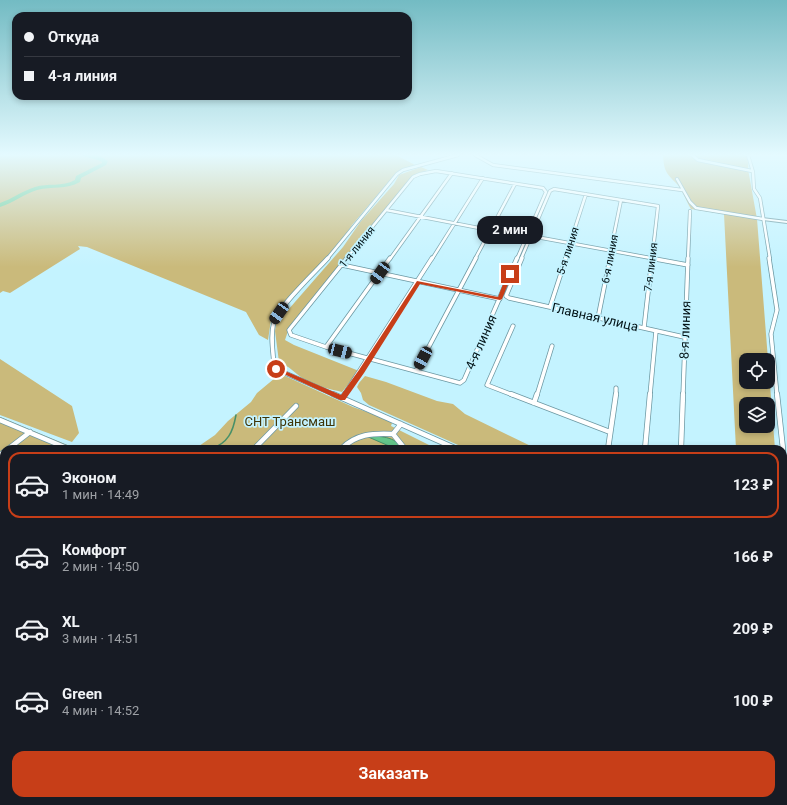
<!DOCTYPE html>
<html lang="ru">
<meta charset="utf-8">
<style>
body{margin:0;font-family:Roboto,sans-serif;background:#20242c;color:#f1f3f6;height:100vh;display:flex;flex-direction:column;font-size:15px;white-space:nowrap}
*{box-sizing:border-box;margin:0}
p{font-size:13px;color:#9ea1a6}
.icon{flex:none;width:22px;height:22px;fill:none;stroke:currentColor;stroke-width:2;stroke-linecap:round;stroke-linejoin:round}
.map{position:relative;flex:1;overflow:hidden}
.details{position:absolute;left:0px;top:445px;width:787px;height:360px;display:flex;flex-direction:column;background:#171b24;border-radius:12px 12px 0 0;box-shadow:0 2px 6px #0003}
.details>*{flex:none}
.top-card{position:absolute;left:12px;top:12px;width:400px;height:88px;border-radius:12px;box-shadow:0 2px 6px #0003;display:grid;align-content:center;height:88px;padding:0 12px;background:#171b24}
.fabs{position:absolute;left:739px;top:353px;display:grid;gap:8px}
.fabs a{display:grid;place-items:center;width:36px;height:36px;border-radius:8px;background:#171b24;box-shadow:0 2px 6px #0003;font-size:20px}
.end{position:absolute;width:18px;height:18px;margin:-9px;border:5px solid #c73e18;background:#fff;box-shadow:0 0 0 2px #fff}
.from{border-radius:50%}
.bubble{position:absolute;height:28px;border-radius:12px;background:#171b24;box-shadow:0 2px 6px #0003;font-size:13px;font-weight:700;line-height:28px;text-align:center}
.car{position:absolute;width:12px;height:24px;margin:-12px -6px;border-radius:5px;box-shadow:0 0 3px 1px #0007;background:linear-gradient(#222 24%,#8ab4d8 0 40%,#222 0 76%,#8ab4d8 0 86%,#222 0)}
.top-card b{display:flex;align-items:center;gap:14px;height:38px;font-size:15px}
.top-card b+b{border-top:1px solid #363941}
.top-card i{width:10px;height:10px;background:#f1f3f6}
ul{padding:7px 0 0;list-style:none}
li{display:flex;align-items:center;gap:12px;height:66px;margin:0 8px 6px;padding:0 4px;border:2px solid transparent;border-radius:12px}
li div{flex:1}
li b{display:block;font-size:15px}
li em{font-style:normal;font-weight:700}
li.active{border-color:#c73e18}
li>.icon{width:36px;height:36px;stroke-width:1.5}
.action{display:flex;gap:8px;margin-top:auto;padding:8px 12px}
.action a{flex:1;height:46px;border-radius:12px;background:#c73e18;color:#fff;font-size:16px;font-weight:700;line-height:46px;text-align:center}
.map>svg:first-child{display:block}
</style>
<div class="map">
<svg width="787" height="805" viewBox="0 0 787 805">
<rect width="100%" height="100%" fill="#c4f3ff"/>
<path fill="#caba7b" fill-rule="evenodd" d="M0,155h396l21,11 -16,4 -5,3 -44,52 -7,11 -65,74 -9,10 -3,20 -9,-5 -13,-23 -159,-65 -9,-1 2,3 -70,44 -7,-2 -3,2z
M663,155h86l-1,14 9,50 18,230h-39l-12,-235 -33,-5c-5,-8 -9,-21 -16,-27 -10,-10 -11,-13 -12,-27zM746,360h22v22h-22zM746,404h22v22h-22z
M421,167l7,3 -12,4 -128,157 -3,9 9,5 65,26 -17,21c-13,-3 -26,-6 -37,-12 -9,-6 -16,-14 -26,-18l-4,-31 1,-7 5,-6 62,-71 18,-26 33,-37 5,-9z
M0,359l72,47 7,27 -7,9 -72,-27z
M285,376l68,31 28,10 11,6 -1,3 46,23h-247l9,-3 16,-11 13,-14 23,-19 6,-9 18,-15z
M365,376l21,6 51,19 16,3 12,10 72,35h-70l-98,-44 -6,-5 -2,-7 -4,-6 2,-4z
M0,417l77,32h-73v352h779v-33l4,1v36h-787z
M783,625l4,2v86l-3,-1 -1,-3z"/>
<path fill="#64c68b" stroke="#479068" d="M366,436c13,0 30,0 36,13h-6z"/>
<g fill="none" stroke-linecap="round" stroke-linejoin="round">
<path stroke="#479068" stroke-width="1.5" d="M211,449c17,-6 22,-17 25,-34"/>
<path stroke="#479068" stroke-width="2" d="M103,801v4"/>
<path fill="#64c68b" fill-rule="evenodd" d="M83,155h15l10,6 -2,4 -25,13 -1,4c-14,8 -28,4 -43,8 -13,4 -24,13 -37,17v-4c12,-4 22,-12 35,-16 13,-4 27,0 40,-7l1,-4 26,-13v-1c-6,-4 -16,-4 -19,-7z"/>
<defs>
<path id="minor-far3" d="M475,155l18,10 189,25
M692,155l6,5 54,11
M748,155l5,17 1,17 6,9 10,61
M677,179l13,23 6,6 67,11
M386,210l139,27
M531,236l125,23
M327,259l70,-85 6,-4 55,-15
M346,259l67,-82 7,-3 16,-3 107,17 3,4 -29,67
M390,259l62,-86
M432,259l51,-81
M475,259l40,-75
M521,259l29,-68 4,-2 104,17 -6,53
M565,259l21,-65
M609,259l12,-59
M688,259l2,-48"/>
<path id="minor-far2" d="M328,258c-11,12 -51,50 -54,64 -4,13 -1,29 0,43l2,4 59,26
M347,258l-58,72 2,5 35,12 134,36 4,-3 53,-122
M522,258l-16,38 3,2 175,39
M650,258l38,7
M769,258l8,52 -6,24 6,61
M342,265l158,34
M550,307l16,-49
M598,318l12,-60
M513,326l-26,59 26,10
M644,328l8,-70
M326,347l64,-89
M416,371l60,-113
M344,395l88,-137
M537,395l15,-49
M616,395v-7
M650,395l6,-64
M683,395l5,-137"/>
<path id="minor-far1" d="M333,394l124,55
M511,394l99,38
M777,394l6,55
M342,398l3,-4
M534,403l3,-9
M0,420l69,29
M401,424l-8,10 12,15
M8,449l22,-17
M254,449l42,-43
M341,449c15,-15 31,-16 52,-15
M608,449l8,-55
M645,449l5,-55
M681,449l2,-55
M783,452l4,35
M0,455l4,-3
M0,520l4,-3
M0,561l4,3"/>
<path id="minor" d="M783,595l4,2
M0,713l4,3
M96,801l3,3
M261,801l5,4
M481,801l6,4
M609,801v4
M238,805l2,-4"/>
<path id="tertiary" d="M762,218l25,3v2l-24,-3 -2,-1z"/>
</defs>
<use href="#minor-far3" stroke="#6c98a3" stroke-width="4"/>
<use href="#minor-far2" stroke="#6c98a3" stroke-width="5"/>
<use href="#minor-far1" stroke="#6c98a3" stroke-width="6"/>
<use href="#minor" stroke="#6c98a3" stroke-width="8"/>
<use href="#tertiary" stroke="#6c98a3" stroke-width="2"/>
<use href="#minor-far3" stroke="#fff" stroke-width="2.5"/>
<use href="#minor-far2" stroke="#fff" stroke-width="3.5"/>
<use href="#minor-far1" stroke="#fff" stroke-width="4.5"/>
<use href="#minor" stroke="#fff" stroke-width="6"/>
<use href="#tertiary" fill="#fff" fill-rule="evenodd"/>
</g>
<linearGradient id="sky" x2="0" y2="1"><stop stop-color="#73bbc3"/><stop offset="0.58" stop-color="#e4faff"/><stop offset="1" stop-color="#e4faff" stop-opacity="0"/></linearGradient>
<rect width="787" height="267" fill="url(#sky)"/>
<path fill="#c73e18" d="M510,273l2,1 -10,25 -2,1 -80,-16 -56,89 -19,27h-5l-67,-31 5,-1 63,27 18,-25 58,-89 81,16 9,-23z"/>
<g text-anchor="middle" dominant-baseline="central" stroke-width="3.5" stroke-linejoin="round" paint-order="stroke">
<g font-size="11" fill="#021216" stroke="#c4f3ff">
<text transform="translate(357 247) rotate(-51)">1-я линия</text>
<text transform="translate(568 251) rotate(-72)">5-я линия</text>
<text transform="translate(610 259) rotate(-79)">6-я линия</text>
<text transform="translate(651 267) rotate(-83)">7-я линия</text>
</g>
<g font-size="13" fill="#021216" stroke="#c4f3ff">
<text transform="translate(595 317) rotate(13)">Главная улица</text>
<text transform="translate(685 330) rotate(-88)">8-я линия</text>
<text transform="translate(481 342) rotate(-66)">4-я линия</text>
</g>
<g font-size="13" fill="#3f3507" stroke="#c4f3ff">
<text x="290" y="421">СНТ Трансмаш</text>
</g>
</g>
</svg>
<div class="fabs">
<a><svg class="icon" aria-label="locate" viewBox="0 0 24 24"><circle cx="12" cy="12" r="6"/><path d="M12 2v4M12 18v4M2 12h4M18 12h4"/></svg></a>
<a><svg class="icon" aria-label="layers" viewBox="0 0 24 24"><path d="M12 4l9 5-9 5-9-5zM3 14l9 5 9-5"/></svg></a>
</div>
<i class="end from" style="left:276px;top:369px"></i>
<i class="end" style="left:510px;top:274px"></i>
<div class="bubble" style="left:477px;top:216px;width:66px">2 мин</div>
<i class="car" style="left:380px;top:273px;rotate:216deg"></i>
<i class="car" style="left:279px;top:313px;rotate:215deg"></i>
<i class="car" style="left:340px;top:351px;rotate:104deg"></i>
<i class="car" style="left:423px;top:358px;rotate:208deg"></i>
<div class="top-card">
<b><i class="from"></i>Откуда</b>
<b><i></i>4-я линия</b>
</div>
<section class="details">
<ul>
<li class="active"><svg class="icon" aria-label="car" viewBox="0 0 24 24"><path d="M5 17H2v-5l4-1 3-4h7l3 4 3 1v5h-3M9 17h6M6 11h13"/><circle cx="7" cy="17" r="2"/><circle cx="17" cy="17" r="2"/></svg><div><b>Эконом</b><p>1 мин · 14:49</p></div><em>123 ₽</em></li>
<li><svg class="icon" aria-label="car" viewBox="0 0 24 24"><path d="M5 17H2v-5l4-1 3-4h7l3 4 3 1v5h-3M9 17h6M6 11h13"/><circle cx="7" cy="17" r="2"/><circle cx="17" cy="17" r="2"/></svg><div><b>Комфорт</b><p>2 мин · 14:50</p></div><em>166 ₽</em></li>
<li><svg class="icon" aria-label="car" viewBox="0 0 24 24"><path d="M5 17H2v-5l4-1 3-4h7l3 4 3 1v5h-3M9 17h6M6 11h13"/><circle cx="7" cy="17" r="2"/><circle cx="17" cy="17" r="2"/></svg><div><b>XL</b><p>3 мин · 14:51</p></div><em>209 ₽</em></li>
<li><svg class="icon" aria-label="car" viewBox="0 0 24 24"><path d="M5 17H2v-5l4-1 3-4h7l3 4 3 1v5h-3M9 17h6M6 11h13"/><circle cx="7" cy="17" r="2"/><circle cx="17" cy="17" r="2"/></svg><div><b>Green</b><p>4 мин · 14:52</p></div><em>100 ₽</em></li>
</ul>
<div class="action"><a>Заказать</a></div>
</section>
</div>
